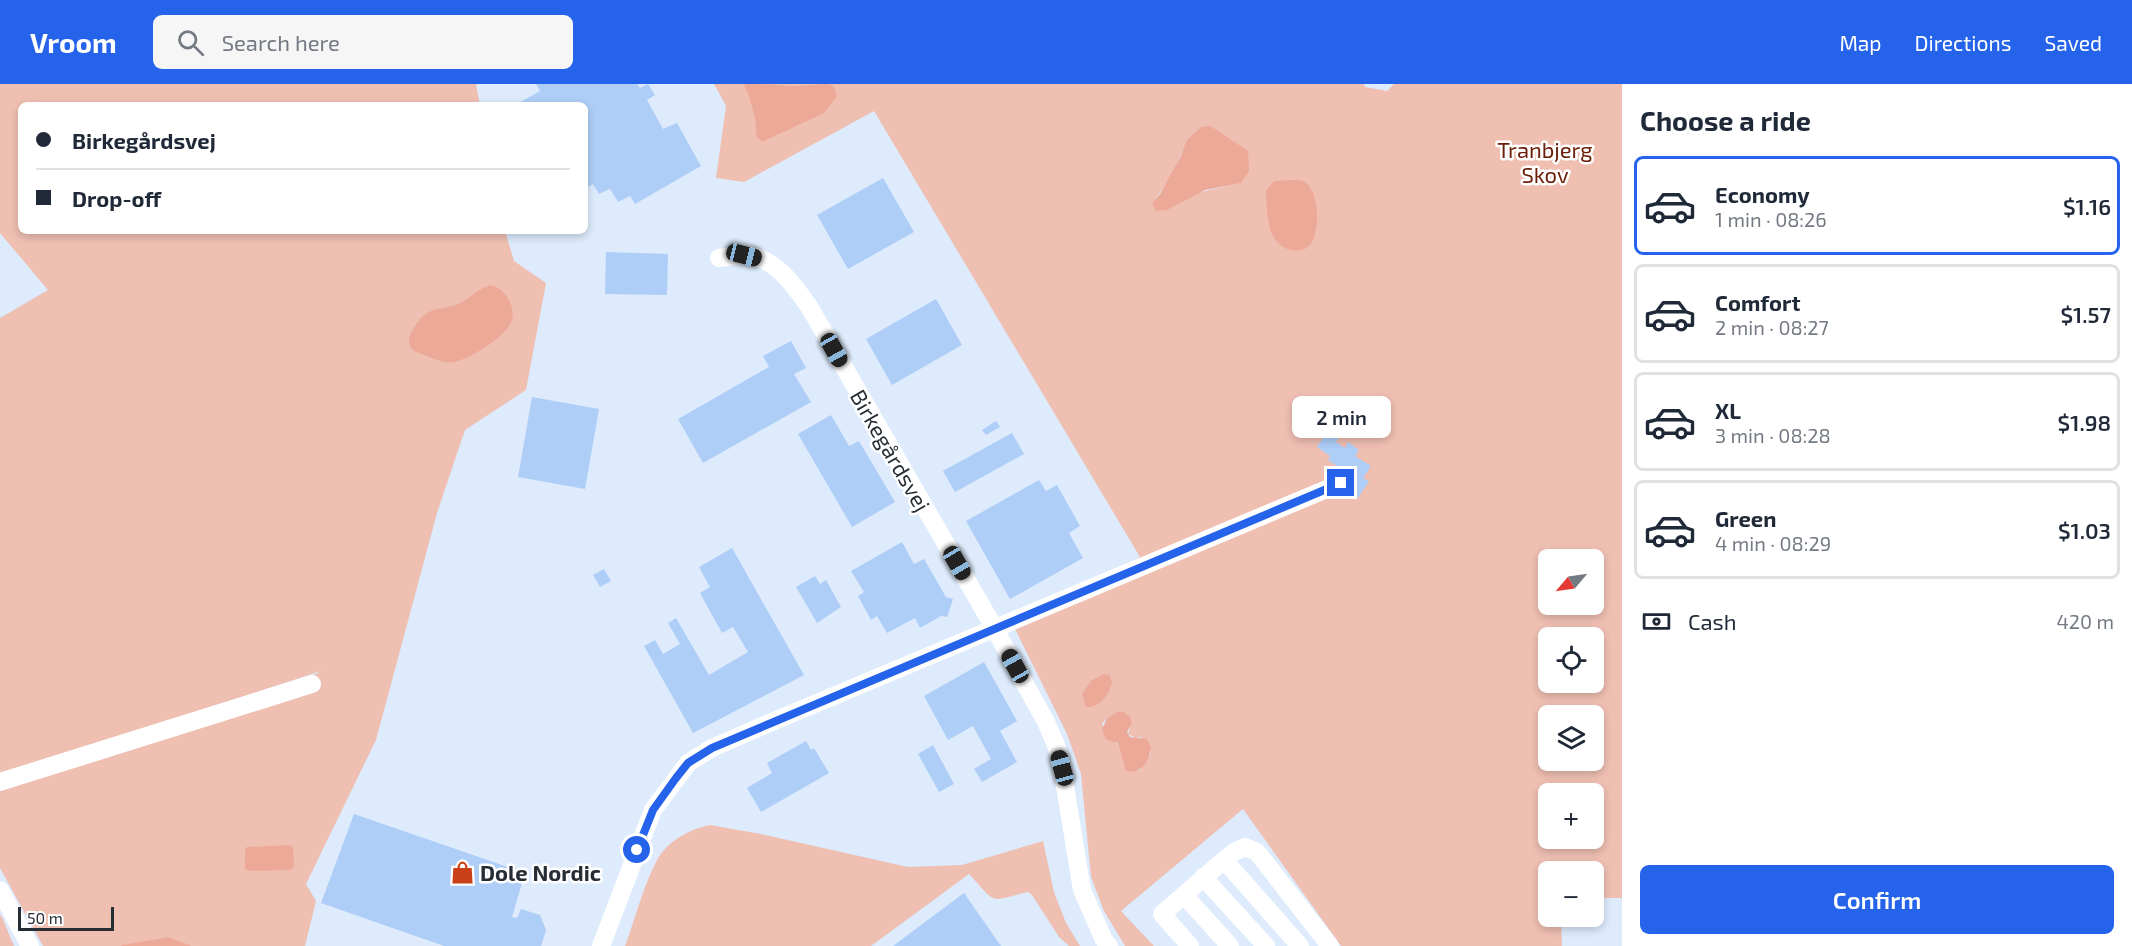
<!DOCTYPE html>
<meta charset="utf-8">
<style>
body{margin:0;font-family:"Exo 2",sans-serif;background:#f6f6f7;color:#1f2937;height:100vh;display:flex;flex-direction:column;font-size:22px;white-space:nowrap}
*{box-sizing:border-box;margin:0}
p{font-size:20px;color:#747a83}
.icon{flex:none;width:33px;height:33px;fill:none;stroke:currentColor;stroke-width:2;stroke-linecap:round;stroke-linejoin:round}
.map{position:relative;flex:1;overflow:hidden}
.details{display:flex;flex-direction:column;background:#fff;width:510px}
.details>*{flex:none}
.guide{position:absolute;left:18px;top:18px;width:570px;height:132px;border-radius:9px;box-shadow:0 3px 9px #0003;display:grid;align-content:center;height:132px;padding:0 18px;background:#fff}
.needle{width:39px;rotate:241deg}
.buttons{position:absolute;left:1538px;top:465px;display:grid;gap:12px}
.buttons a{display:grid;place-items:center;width:66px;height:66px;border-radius:9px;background:#fff;box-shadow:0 3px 9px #0003;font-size:30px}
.scale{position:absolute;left:18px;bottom:15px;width:96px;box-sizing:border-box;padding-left:6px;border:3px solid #272d35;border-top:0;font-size:16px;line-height:21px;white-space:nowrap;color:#272d35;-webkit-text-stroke:4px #fff;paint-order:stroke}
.end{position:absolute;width:27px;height:27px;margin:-14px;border:8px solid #2563eb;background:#fff;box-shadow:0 0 0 3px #fff}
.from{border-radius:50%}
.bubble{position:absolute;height:42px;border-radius:9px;background:#fff;box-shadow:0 3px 9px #0003;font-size:20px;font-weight:600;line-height:42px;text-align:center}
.car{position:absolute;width:18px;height:36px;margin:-18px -9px;border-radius:8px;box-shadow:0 0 4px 2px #0007;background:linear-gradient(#222 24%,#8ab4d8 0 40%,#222 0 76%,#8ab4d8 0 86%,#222 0)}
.guide b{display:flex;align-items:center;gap:21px;height:57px;font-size:22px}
.guide b+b{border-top:2px solid #e0e1e3}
.guide i{width:15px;height:15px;background:#1f2937}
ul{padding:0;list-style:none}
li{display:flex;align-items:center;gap:18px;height:99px;margin:0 12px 9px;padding:0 6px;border:3px solid #e0e1e3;border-radius:9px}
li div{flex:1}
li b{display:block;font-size:22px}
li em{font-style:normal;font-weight:600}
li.on{border-color:#2563eb}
li>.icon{width:54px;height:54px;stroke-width:1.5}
h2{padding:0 18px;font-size:27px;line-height:72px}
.pay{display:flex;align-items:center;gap:15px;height:66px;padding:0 18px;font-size:22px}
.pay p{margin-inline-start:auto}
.primary-button{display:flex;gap:12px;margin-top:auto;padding:12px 18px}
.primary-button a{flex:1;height:69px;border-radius:9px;background:#2563eb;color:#fff;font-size:24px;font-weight:600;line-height:69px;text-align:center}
header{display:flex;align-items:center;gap:36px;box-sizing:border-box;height:84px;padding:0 30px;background:#2563eb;color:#fff}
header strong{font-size:28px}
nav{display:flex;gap:33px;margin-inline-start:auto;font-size:21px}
.search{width:420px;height:54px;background:#f6f6f7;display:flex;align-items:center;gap:15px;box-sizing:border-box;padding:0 21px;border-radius:9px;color:#747a83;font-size:22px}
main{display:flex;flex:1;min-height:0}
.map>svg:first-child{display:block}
</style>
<header>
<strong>Vroom</strong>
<div class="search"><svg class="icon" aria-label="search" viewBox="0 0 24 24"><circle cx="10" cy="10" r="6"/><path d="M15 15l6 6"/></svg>Search here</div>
<nav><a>Map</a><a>Directions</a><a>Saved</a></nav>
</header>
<main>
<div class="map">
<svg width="1622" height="862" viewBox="0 0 1622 862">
<rect width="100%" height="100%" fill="#ddebfc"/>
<path fill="#efbfb2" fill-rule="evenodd" d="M0,0h476l4,21h-459v126h484l9,30 32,22 -20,107 -61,40 -28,83 -61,227 -70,144 10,17 -11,45h-112l-25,-9 -49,9h-76l-43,-78v-82l270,-85 51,-30 -321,106v-459l48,-28 -48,-57z
M714,0h650l1,3 22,4 7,-7h228v814h-29v-26h-45v44l13,1 1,29h-221l-98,-137 -122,102 33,35h-29l-21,-35 -13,-34 -10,-103 -14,-40 -53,-107 126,-70 -266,-446 -130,71 -28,-4 10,-72zM1211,42l13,9 16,48 -88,20c15,-18 27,-40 34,-62zM1548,476h45v44h-45zM1548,554h45v44h-45zM1117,628l13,15 -2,7 8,4 5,-1 10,16 -12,18 -37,-47 5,-6zM1548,632h45v44h-45zM1548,710h45v44h-45z
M710,741l51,9 147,33 54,-2 81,-24 11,51 12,31 14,23h-11l-10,-9 -27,-42 -4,-3c-41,10 -30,13 -59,-18l-98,72h-246c10,-27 18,-59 31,-84 10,-20 33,-33 54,-37z
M0,831l2,2 12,29h-14z"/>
<path fill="#eca997" d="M744,0c15,0 29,0 43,2 13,1 29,-2 42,-2 6,2 6,7 8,12l-13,17 -62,29 -6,-6c1,-17 -5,-36 -12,-52z
M1211,42l37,25 1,20 -8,12 -36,7 -38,20 -11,1 -4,-8 8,-9 21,-38 5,-15 15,-14z
M1291,96c4,0 11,0 14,2 15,10 16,54 3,65 -4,3 -11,4 -17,3 -25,-6 -24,-38 -25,-59l8,-10z
M490,201c9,2 15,7 20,17 2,6 4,11 2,18 -4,15 -39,37 -54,41 -11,4 -21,-1 -31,-5 -5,-2 -12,-3 -16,-8 -7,-10 8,-30 16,-35 11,-6 26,-5 35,-11 10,-6 17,-13 28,-17z
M1104,590l5,1 3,7c-2,12 -12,26 -26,25l-4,-13 10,-14z
M1117,628h7l6,5 2,6 -5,9 3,5 17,2 4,9c-2,13 -10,27 -25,23l-8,-28 -11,-3 -5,-10 5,-12z
M290,761l3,3 1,18 -4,4 -40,1 -5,-2v-19l2,-3z
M168,853l25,9h-74l3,-1z"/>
<path fill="#aecef7" d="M536,0h101l3,4 8,-4 7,11 -8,5 16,29 14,-6 24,43 -66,38 -5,-8 -12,6 -8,-13 -11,5 -6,-10 -8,5v-84h-70l25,-14z
M883,94l31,54 -66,37 -31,-54z
M606,168l62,2 -1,41 -62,-1z
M936,215l26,46 -70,40 -26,-46z
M791,257l15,27 -12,6 17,28 -108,61 -25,-44 91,-52 -6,-11z
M532,313l67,12 -14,80 -67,-12z
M831,331l18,31 10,-5 36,61 -43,25 -54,-93z
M996,337l4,6 -14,8 -4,-5z
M1331,342l11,7 -6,9 9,6 3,-6 11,8 -4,6 16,10 -8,12 6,3 -11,17 -12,-8 8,-13 -26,-17 2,-4 -13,-9z
M1012,349l12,21 -69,38 -12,-21z
M1039,396l7,11 11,-6 23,41 -11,7 14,25 -73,41 -44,-78z
M902,458l12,22 10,-5 22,38 7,2 -6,18 -6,-1 -21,12 -5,-10 -28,15 -10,-17 -6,4 -13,-24 6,-4 -13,-21z
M732,464l72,127 -111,58 -49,-87 11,-6 8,14 17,-10 -12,-21 8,-5 33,57 39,-23 -15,-25 -11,6 -22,-40 10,-6 -11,-20z
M604,485l7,12 -11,6 -7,-12z
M815,492l5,8 6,-4 15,27 -24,16 -21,-36z
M984,578l33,59 -17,10 17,31 -35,20 -8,-13 17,-10 -18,-33 -25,14 -24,-44z
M806,657l5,9 3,-2 15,25 -68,39 -14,-24 25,-15 -5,-10z
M933,661l21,39 -15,8 -21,-38z
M354,730l171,59 -13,44 5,1 4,-9 19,6 6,15 -5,16h-97l-123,-43z
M964,809l37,53h-108z"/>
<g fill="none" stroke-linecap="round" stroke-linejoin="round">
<path stroke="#fff" stroke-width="18" d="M719,174c7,-1 15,-2 23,-3 32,0 52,30 68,53l182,316 54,98 10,23 6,23 20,122 22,50 5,6
M0,698l312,-98
M1224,776l76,86
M1203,793l63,69
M0,806l30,56
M1184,811l46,51
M601,862l52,-136 35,-47 24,-15 55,-24 574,-241
M1190,862l-28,-32 62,-54 10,-8 11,-5 12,5 73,94"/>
</g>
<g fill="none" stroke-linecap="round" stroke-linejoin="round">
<path stroke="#2563eb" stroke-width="8" d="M637,766l16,-40 23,-32 12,-15 24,-15 629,-265"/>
</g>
<defs>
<symbol id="shop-bare" viewBox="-9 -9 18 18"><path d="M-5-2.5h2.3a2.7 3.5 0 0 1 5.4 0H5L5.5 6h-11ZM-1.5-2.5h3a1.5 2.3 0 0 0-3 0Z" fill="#c94018" stroke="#fff" stroke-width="2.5" paint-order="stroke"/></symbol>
</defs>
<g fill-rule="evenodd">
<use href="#shop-bare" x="446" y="772" width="33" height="33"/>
</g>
<g text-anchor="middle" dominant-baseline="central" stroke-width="5" stroke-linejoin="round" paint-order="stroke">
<g font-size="22" fill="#6c200a" stroke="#fff">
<text x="1545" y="65">Tranbjerg<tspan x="1545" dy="25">Skov</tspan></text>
</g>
<g font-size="22" fill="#272d35" stroke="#fff">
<text transform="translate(891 366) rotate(60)">Birkegårdsvej</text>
</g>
<g font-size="22" font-weight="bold" fill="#272d35" stroke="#fff" text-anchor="start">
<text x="480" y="788">Dole Nordic</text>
</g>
</g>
</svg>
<div class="buttons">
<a><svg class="needle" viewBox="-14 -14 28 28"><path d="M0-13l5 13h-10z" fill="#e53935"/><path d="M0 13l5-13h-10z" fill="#747a83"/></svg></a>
<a><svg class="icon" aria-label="locate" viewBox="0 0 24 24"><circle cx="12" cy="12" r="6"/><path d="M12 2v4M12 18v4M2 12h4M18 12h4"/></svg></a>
<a><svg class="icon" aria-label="layers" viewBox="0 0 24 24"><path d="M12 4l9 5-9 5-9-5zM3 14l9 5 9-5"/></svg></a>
<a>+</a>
<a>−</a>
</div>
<div class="scale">50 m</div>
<i class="end from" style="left:637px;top:766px"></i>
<i class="end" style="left:1341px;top:399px"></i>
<div class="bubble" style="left:1292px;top:312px;width:99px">2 min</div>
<i class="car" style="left:744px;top:171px;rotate:104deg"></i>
<i class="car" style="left:834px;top:266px;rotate:151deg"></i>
<i class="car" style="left:957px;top:479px;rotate:150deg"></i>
<i class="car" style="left:1015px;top:582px;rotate:331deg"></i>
<i class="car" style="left:1062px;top:684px;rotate:345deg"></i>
<div class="guide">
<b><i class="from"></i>Birkegårdsvej</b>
<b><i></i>Drop-off</b>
</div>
</div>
<section class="details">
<h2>Choose a ride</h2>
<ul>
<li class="on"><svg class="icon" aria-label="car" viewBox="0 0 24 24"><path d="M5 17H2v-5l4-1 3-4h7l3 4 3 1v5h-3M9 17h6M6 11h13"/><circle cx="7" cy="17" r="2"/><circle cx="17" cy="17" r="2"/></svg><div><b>Economy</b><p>1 min · 08:26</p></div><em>$1.16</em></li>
<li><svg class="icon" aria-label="car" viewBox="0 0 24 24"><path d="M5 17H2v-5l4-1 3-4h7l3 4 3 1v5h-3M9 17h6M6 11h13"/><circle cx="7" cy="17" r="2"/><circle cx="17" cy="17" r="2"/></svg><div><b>Comfort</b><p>2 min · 08:27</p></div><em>$1.57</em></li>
<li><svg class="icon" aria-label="car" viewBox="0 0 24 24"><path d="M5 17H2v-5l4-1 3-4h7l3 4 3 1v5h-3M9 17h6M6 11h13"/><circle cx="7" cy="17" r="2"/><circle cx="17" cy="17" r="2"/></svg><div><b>XL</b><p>3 min · 08:28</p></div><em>$1.98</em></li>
<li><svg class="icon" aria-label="car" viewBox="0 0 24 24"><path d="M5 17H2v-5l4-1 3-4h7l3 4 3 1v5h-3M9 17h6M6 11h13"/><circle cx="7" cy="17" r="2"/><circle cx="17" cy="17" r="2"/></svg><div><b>Green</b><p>4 min · 08:29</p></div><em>$1.03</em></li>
</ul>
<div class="pay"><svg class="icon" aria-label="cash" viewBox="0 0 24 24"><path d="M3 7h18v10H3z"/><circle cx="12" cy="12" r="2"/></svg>Cash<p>420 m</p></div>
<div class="primary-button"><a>Confirm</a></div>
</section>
</main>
